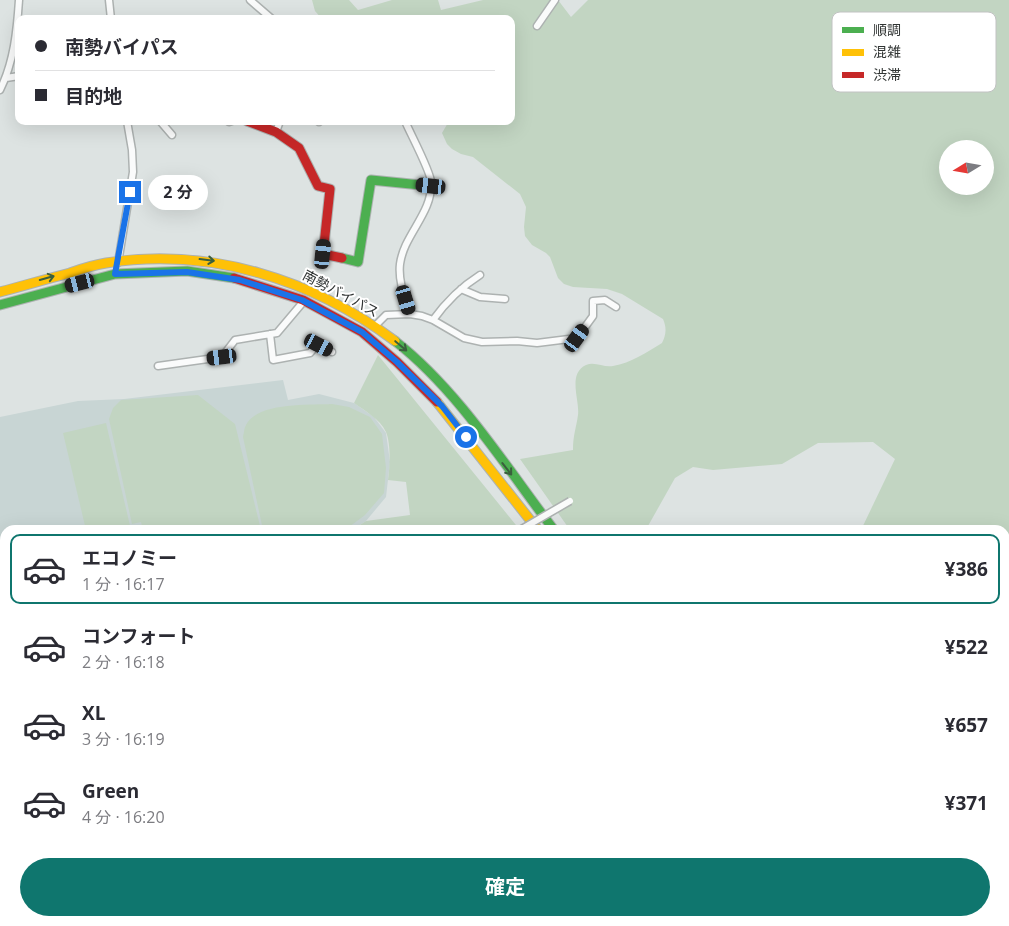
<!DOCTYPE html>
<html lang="ja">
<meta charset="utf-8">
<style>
body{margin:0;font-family:"Open Sans","Noto Sans JP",sans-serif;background:#f7f7f7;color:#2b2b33;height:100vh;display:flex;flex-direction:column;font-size:19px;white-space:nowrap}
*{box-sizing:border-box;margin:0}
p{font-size:16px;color:#7c7c81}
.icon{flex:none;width:28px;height:28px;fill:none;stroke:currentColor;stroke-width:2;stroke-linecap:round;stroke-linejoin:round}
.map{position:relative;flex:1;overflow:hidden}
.details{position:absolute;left:0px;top:525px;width:1010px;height:401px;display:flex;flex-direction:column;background:#fff;border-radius:15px 15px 0 0;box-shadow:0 5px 20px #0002}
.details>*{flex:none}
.hud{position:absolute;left:15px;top:15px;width:500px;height:110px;border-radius:10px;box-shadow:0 5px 20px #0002;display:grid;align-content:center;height:110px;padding:0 20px;background:#fff}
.needle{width:32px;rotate:259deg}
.buttons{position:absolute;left:939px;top:140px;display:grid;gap:10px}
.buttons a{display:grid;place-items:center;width:55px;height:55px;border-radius:50%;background:#fff;box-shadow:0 5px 20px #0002;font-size:25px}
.end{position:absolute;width:22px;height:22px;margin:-11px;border:6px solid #1a73e8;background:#fff;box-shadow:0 0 0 2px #fff}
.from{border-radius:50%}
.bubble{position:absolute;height:35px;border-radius:18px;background:#fff;box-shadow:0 5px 20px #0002;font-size:16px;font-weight:700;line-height:35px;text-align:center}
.car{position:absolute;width:15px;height:30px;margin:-15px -8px;border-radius:6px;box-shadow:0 0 4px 1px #0007;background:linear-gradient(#222 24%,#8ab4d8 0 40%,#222 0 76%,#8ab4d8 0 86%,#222 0)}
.hud b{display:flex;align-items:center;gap:18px;height:48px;font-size:19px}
.hud b+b{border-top:1px solid #e1e1e2}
.hud i{width:12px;height:12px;background:#2b2b33}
ul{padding:9px 0 0;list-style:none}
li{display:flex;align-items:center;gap:15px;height:70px;margin:0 10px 8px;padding:0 10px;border:2px solid transparent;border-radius:10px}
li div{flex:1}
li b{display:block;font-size:19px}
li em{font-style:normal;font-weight:700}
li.active{border-color:#0f766e}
li>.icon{width:45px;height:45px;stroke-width:1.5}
.button{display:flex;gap:10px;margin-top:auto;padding:10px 20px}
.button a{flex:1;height:58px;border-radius:30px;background:#0f766e;color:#fff;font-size:20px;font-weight:700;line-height:58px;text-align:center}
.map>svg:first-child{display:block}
</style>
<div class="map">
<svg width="1009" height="926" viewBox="0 0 1009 926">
<rect width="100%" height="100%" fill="#dde3e2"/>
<path fill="#c8d5d4" d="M283,380l5,20 31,-6 35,9 20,14 12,16 4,29 -4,35 -20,24 -14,9h-347v99l-5,-1v-211l78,-16 46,-2z"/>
<path fill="#c2d5c2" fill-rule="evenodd" d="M312,0h37l9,10 34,-10h46l3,10 42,-10h75l13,17 17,-17h421v926h-129l-4,-5h129v-391h-144l34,-71 -22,-17 -55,1 -36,21 -69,6 -20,-3 -18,11 -27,48 -6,4h-72l-50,-71 53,-9c0,-15 3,-21 5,-35 2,-15 -11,-41 8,-50 9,-4 18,3 27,1 18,-3 34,-14 49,-23 4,-8 5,-15 1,-24l-41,-25 -15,-5 -34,-2 -9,-3 -6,-6 -8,-21 -4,-4 -14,-8 -7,-9 -1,-9 2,-20 -6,-13 -47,-37 -12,-3 -9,-5 -5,-5 -5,-11 7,-12h62v-102h-189l-7,-8zM948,149h37v37h-37z
M378,355l142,175h-168l14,-9 44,-6 -4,-33 -18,-2c2,-13 3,-36 -2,-48 -6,-13 -21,-21 -32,-29z
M198,395l37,29 26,106h-118l-2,-8 -9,2 -23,-105 4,-11 8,-8z
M332,404l17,3 21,10 12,17 4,34 -2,25 -19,22 -20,15h-82l-20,-93c1,-4 1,-9 3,-12 11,-23 64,-20 86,-21z
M106,423l25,107h-45l-23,-97z
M291,921h315l1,5h-318z
M670,921h55l-2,5h-60z"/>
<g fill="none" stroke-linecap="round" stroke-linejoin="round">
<defs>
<path id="street" d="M109,0l2,19
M250,0l22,19
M537,26l18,-26
M6,78l13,-2
M0,90c14,-28 17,-60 19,-90
M160,121l12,14
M318,121l1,1
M405,121c5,12 26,51 26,61 2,31 -27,52 -31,82 -2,17 5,34 10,50
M229,122l3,-1
M276,132l4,-11
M118,263l15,-91 -1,-22 -5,-29
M461,289l19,8 25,2
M433,320c13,-18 28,-33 47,-45
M375,326l11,-11 24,-1 12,2 11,4 31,18 18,4 35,-1 20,2 40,-5 16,-22v-15l12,-1 11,7
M270,334l3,26 37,-7 6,-7 3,-1 13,7
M158,366l64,-9 13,-17 42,-7 27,-32
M798,926l6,-5"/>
<path id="fast" d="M342,258l16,4 13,-82 60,6
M0,305l115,-31 72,-3 47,7
M395,341c63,49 111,126 159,189
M0,677l5,4
M840,921l3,5"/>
<path id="slow" d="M0,292c23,-6 46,-13 70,-19 11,-4 24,-8 36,-10 104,-16 206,16 289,78
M437,402l101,128
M856,921l3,5"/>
<path id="jam" d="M247,121l29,11 23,16 19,38 12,3 -7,65 19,4
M234,278l69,22 59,32 35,30 40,40
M209,921l3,5"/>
</defs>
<use href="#street" stroke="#adb2b1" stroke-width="9"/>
<use href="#fast" stroke="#adb2b1" stroke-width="11"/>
<use href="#slow" stroke="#adb2b1" stroke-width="11"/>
<use href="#jam" stroke="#adb2b1" stroke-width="11"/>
<use href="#street" stroke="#fafbfb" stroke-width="6"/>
<use href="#fast" stroke="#4caf50" stroke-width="9"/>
<use href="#slow" stroke="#ffc107" stroke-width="9"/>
<use href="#jam" stroke="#c62828" stroke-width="9"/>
<defs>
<path id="street-bridge" d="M520,530l50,-29"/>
</defs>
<use href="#street-bridge" stroke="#adb2b1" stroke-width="9" stroke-linecap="butt"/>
<use href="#street-bridge" stroke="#fafbfb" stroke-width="6"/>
</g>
<defs><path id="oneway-shaft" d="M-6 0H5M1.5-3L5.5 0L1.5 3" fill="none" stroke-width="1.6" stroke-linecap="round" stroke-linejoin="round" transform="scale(1.25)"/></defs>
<g stroke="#3a5f3d">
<use href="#oneway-shaft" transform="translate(207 260) rotate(7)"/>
<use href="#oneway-shaft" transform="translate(47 278) rotate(-16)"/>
<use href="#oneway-shaft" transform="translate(401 346) rotate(40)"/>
<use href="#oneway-shaft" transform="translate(507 469) rotate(52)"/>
</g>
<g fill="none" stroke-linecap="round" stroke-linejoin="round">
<path stroke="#1a73e8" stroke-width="6" d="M130,192l-15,82 72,-2 53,8 62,20 60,32 35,30 45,44 24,31"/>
</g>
<g text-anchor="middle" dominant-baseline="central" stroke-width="4" stroke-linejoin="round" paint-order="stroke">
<g font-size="14" fill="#303433" stroke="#fff">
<text transform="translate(341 293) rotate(28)">南勢バイパス</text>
</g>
</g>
<rect x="832" y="12" width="164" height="80" rx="8" fill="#fff" stroke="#c1c2c2" stroke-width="1"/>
<rect x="842" y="27" width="22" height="6" fill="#4caf50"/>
<rect x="842" y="49" width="22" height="7" fill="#ffc107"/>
<rect x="842" y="72" width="22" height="6" fill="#c62828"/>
<g font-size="14" fill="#303433">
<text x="873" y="35">順調</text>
<text x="873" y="57">混雑</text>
<text x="873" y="80">渋滞</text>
</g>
</svg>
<div class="buttons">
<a><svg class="needle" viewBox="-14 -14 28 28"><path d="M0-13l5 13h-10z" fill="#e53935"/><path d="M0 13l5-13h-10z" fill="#7c7c81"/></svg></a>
</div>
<i class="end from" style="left:466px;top:437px"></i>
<i class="end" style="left:130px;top:192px"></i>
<div class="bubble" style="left:148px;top:175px;width:60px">2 分</div>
<i class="car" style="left:431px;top:186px;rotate:276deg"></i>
<i class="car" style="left:323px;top:254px;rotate:6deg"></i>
<i class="car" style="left:80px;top:283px;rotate:256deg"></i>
<i class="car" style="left:406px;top:300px;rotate:163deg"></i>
<i class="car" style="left:577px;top:338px;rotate:36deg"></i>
<i class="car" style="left:319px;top:345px;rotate:117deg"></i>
<i class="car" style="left:222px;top:357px;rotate:263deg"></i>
<div class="hud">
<b><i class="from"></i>南勢バイパス</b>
<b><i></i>目的地</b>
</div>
<section class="details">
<ul>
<li class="active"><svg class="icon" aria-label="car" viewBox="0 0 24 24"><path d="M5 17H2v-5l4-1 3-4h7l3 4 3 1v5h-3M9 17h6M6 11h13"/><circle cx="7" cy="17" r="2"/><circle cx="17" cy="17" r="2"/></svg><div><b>エコノミー</b><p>1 分 · 16:17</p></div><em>¥386</em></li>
<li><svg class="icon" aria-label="car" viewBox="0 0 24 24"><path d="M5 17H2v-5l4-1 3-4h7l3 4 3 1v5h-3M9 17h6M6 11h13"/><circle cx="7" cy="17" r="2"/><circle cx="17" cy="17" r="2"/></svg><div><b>コンフォート</b><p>2 分 · 16:18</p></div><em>¥522</em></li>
<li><svg class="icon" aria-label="car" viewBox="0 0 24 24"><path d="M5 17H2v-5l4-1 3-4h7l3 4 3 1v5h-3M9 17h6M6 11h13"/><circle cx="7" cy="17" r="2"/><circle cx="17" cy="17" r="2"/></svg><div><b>XL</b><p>3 分 · 16:19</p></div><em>¥657</em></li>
<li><svg class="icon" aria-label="car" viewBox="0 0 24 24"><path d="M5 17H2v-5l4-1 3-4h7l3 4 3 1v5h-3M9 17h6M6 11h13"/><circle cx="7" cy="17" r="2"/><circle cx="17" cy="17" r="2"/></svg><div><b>Green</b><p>4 分 · 16:20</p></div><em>¥371</em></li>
</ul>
<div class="button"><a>確定</a></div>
</section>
</div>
